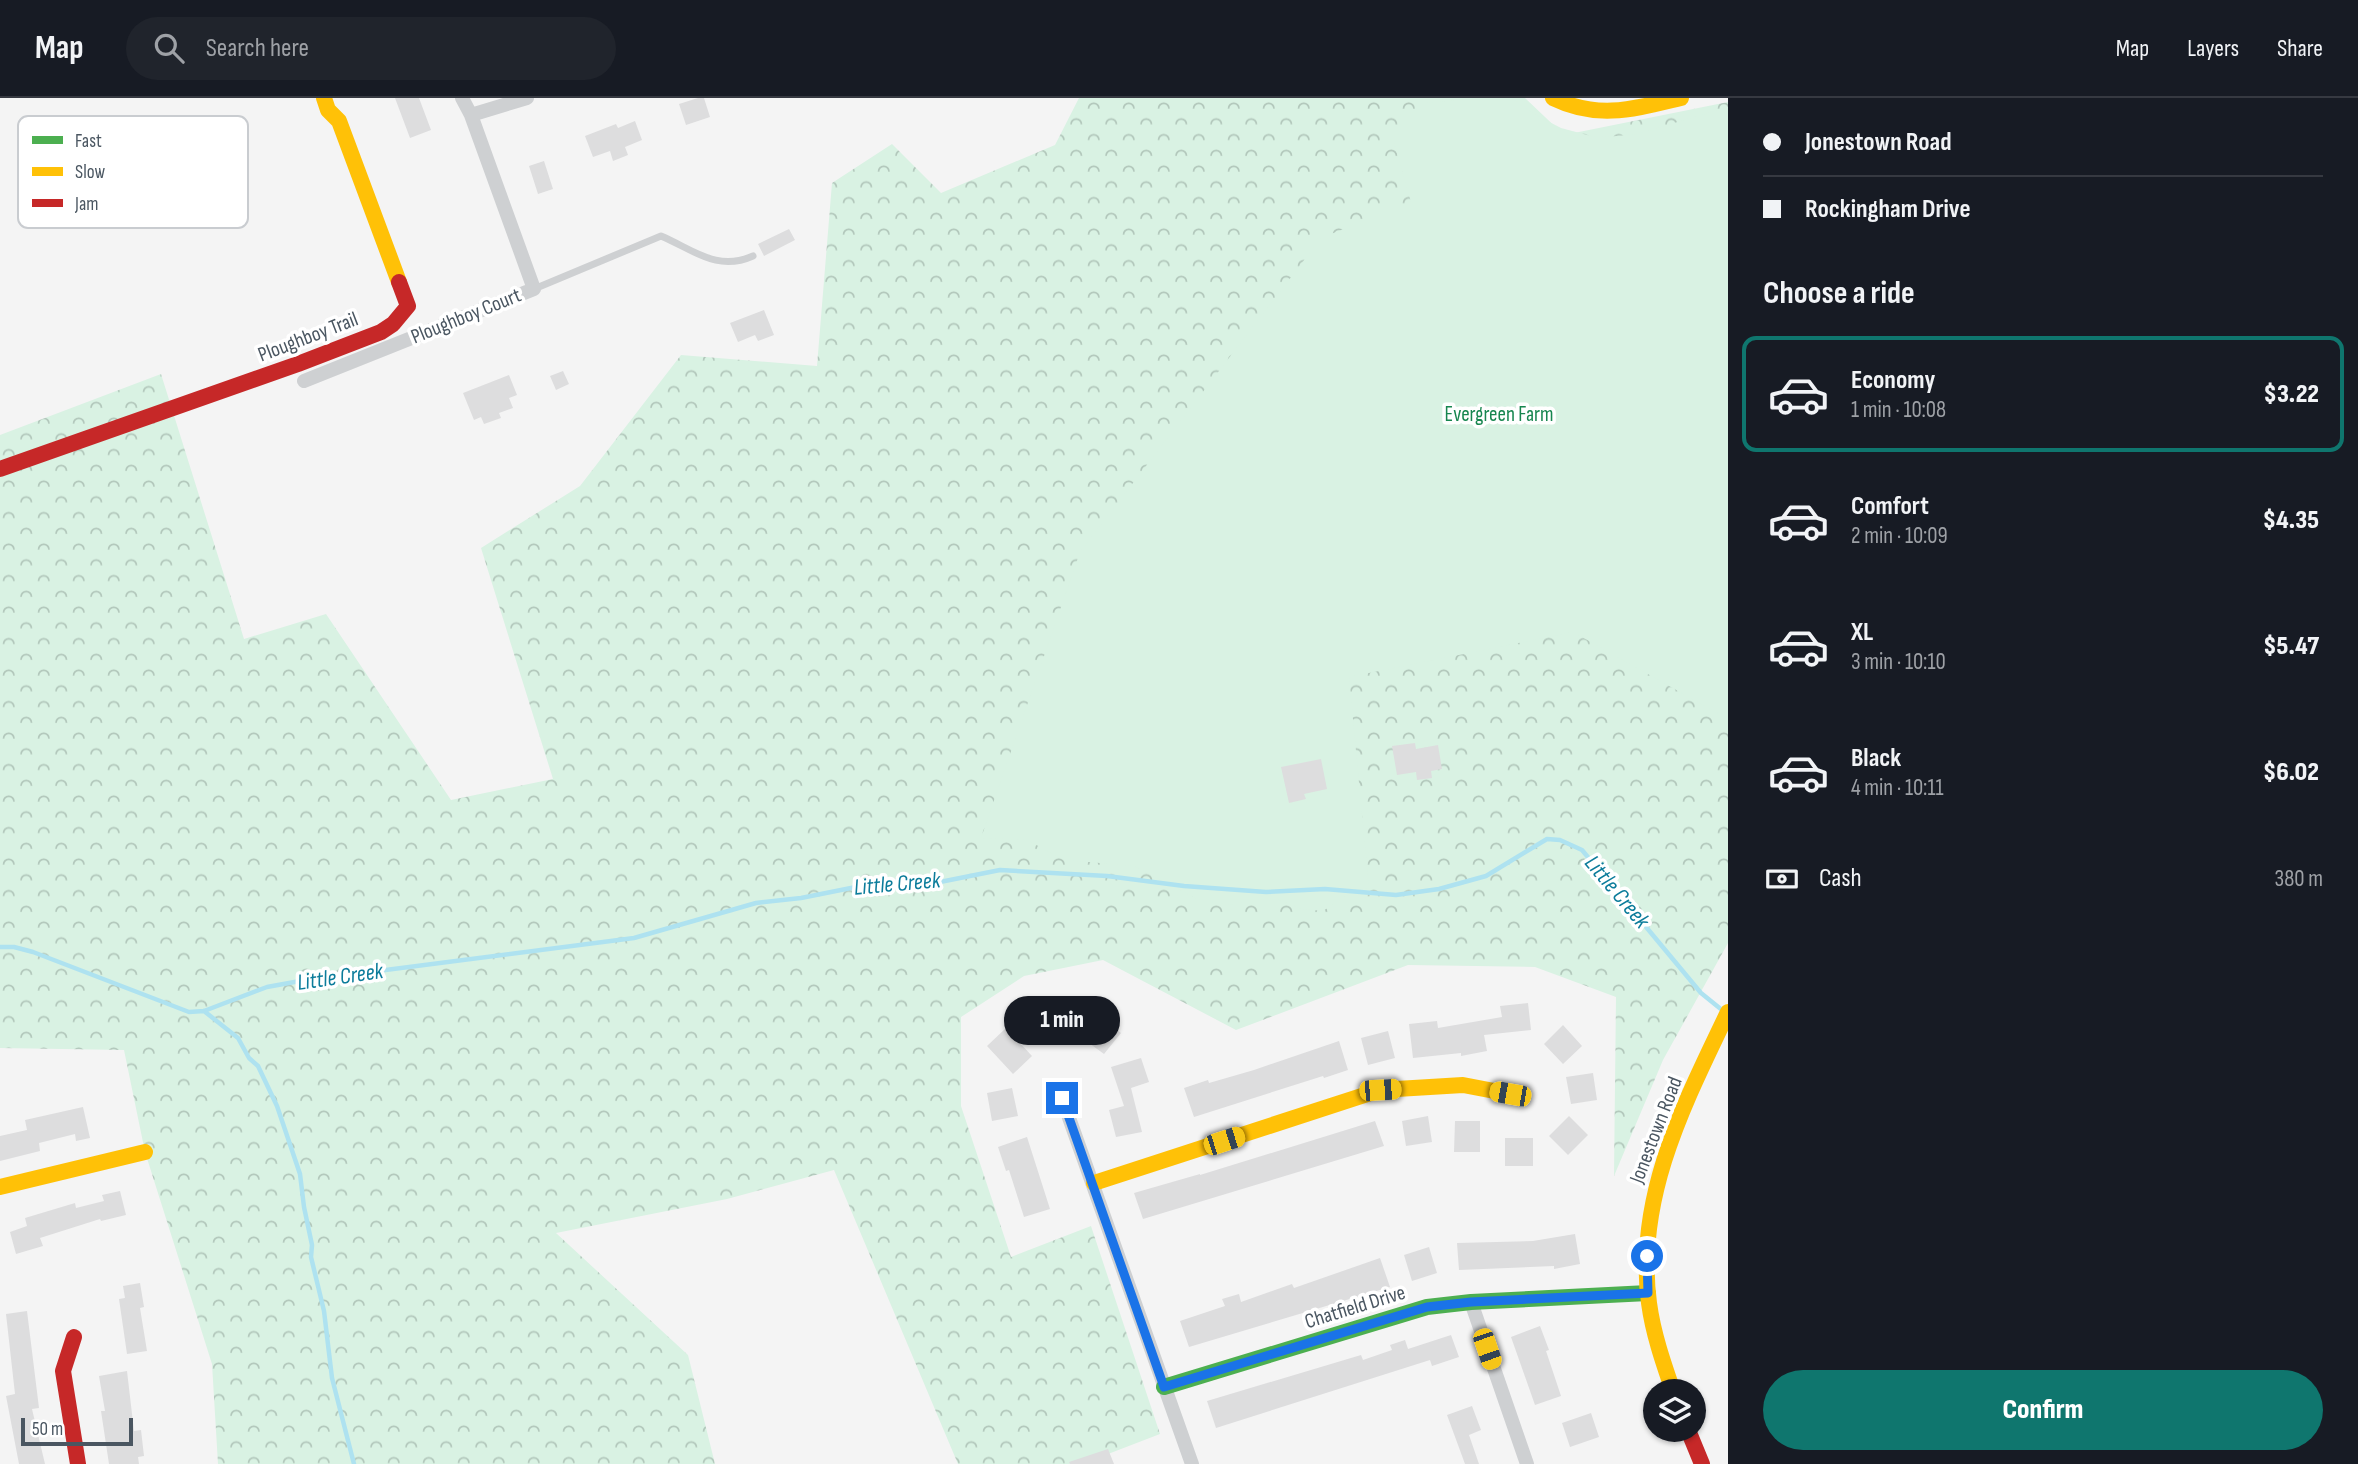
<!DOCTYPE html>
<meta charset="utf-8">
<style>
body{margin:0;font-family:"Sofia Sans Condensed",sans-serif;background:#20242c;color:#f1f3f6;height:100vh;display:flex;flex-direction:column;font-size:26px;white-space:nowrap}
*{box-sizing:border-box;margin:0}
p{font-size:23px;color:#9ea1a6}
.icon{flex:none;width:38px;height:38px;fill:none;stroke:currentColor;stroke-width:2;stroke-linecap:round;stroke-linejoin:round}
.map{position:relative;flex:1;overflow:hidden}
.side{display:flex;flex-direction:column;background:#171b24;width:630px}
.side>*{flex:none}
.hud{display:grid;align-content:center;height:154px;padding:0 35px;background:#171b24}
.buttons{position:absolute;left:1643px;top:1281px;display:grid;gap:14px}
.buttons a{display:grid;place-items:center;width:63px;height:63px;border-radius:50%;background:#171b24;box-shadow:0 2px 5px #0004;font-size:35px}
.scale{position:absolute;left:21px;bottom:18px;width:112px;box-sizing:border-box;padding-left:7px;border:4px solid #4a5661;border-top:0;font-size:19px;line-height:24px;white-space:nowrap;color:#4a5661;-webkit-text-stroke:5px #fff;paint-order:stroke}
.end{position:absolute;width:32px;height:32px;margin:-16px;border:9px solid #1a73e8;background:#fff;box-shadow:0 0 0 4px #fff}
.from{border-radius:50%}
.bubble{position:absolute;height:49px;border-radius:24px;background:#171b24;box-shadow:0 2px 5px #0004;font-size:23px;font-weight:800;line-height:49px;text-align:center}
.car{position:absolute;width:21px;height:42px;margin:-21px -10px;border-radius:9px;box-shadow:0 0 5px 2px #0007;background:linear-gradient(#f5c518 24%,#345 0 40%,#f5c518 0 76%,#345 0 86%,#f5c518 0)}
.hud b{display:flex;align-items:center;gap:24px;height:66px;font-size:26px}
.hud b+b{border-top:2px solid #363941}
.hud i{width:18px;height:18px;background:#f1f3f6}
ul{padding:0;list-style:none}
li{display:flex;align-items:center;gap:21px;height:116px;margin:0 14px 10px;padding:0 21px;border:4px solid transparent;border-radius:14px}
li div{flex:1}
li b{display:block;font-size:26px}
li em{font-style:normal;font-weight:800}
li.current{border-color:#0f766e}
li>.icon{width:63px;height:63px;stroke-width:1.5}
h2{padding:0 35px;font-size:32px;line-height:84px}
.pay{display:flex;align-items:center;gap:18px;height:77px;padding:0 35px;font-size:26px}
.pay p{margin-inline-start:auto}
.button{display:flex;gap:14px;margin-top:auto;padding:14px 35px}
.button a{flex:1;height:80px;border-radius:42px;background:#0f766e;color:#fff;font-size:28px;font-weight:800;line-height:80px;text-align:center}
header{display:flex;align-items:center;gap:42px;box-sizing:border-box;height:98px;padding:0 35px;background:#171b24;border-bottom:2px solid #363941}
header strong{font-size:33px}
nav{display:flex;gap:38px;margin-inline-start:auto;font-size:24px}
.search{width:490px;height:63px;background:#20242c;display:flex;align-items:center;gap:18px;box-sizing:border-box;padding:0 24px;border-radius:38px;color:#9ea1a6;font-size:26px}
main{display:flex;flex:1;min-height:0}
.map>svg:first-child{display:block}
</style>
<header>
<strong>Map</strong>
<div class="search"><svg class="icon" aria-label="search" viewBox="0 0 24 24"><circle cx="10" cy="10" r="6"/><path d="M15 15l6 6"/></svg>Search here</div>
<nav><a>Map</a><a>Layers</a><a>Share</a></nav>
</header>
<main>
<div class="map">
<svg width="1728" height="1366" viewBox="0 0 1728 1366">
<defs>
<pattern id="forest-crowns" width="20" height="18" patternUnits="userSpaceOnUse" patternTransform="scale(1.75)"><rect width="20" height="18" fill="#d9f2e3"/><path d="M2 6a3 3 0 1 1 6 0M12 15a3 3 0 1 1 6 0" fill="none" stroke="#b2c7bb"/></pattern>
</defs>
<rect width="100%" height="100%" fill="#f4f4f4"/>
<path fill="url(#forest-crowns)" d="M1079,0h446l39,37 164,-33v841l-65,117 -49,116 2,-179 -81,-30 -127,-2 -172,65 -133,-70 -79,16 -63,41v89l50,151 80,-31 69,208 -78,30h-124l-124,-294 -107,29 -171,34 132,122 27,109h-497l-6,-100 -67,-212 -21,-102 -124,-2v-613l161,-61 83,265 82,-25 125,186 102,-21 -72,-231 99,-62 101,-131 136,11 15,-183 60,-39 49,49 114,-48z"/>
<path fill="#d9f2e3" d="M1481,0h31l22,16 27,14 30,8 15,1 31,-3 91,-27v612l-155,-87 -224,45 20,211 -17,4 -29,19 -21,-2 -28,-11 -46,7 -31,-6 -63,-33 -57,-5 -22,-6 -28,-15 -46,-2 99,-286 241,-314 90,-36 -17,-59 30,-40z"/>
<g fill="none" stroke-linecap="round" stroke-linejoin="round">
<path stroke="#aee2f0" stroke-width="4.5" d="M0,849h14l19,5 156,60 15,-1 63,-24 33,-6 334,-43 122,-35 45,-5 70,-14 28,-3 36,2 65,-13 107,6 77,10 82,6 59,-3 71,6 43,-6 47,-13 61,-37 13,1 22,10 119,143 21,17
M204,913l34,27 11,20 9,8 19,40 23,68 4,33 8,38 -1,12 13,54 8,67 22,86"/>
</g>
<path fill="#ddddde" d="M395,0h24l12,32 -21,8z
M698,0h6l6,19 -24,8 -7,-21z
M635,23l7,19 -17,7 3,8 -15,6 -3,-10 -17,6 -8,-21 31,-12 2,4z
M544,63l9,28 -15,5 -9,-28z
M789,131l6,11 -31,16 -6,-12z
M764,212l10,25 -16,6 -3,-6 -17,7 -8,-19z
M563,273l6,13 -13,6 -6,-14z
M509,277l8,20 -8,3 4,10 -14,5 2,5 -17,6 -3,-7 -7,3 -11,-27z
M1415,645l1,6 22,-4 4,24 -11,2 1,7 -15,2 -1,-8 -19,3 -5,-29z
M1321,661l6,30 -23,5 2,5 -17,4 -8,-36z
M1528,905l3,27 -47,5 3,16 -26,5v-3l-48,5 -4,-34 28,-3 1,7 64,-11 -2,-11z
M1064,914l4,28 -28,4 -4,-28z
M1099,918l22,17 -17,21 -22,-16z
M1563,927l19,21 -19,18 -19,-20z
M1006,930l26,28 -19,18 -26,-28z
M1388,933l7,27 -27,7 -7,-27z
M1339,943l9,29 -24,8 -1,-2 -129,41 -10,-29 24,-8 1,3 45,-13z
M1141,960l8,24 -18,6 11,44 -26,5 -7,-27 15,-4 -13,-39z
M1593,975l4,27 -26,4 -5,-27z
M1012,990l6,28 -26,5 -5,-28z
M83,1009l7,31 -14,3 -1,-7 -36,9 1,8 -40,10v-25l27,-6 -2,-10z
M1428,1018l4,26 -26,4 -4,-25z
M1569,1018l19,19 -20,20 -19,-19z
M1375,1023l9,25 -241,73 -9,-26 66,-19v1z
M1455,1023h25v31h-26z
M1027,1039l23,72 -26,8 -15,-47 -3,1 -8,-24z
M1505,1040h28v28h-28z
M120,1093l6,24 -25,6 -1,-2 -60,19 3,8 -27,8 -6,-22 17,-6 -2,-8 50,-15 1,5 28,-7 -2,-6z
M1575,1136l5,30 -26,5v-3l-95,4 -2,-27 76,-2z
M1429,1149l8,26 -25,8 -8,-26z
M1380,1160l10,29 -201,60 -9,-26 45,-15 -3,-7 17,-5 2,8 51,-18 2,4z
M140,1185l4,24 -4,1 7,43 -20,3 -8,-55 6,-1 -2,-12z
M27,1213l12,97 -7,1 13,55h-26l-13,-68 9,-2 -9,-80z
M1540,1228l9,24 -3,1 15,45 -26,9 -24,-68z
M1451,1237l8,22 -27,9 -2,-6 -214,68 -9,-27 154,-46 2,5 29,-10 -2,-5 15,-5 3,9z
M127,1273l7,60 7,-1 3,26 -6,1 1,7h-30l-8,-53h4l-6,-35z
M1472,1308l9,24 -12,5 10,29h-14l-18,-49z
M1591,1315l8,24 -29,10 -8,-24z
M1108,1351l6,15h-44l-1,-2z"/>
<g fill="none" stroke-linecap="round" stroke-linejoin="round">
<path stroke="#ced0d2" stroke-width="7" d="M534,191l127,-53c33,14 56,36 92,20"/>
<path stroke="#ced0d2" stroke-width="14" d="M471,17l56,-17
M304,283l230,-92 -63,-174 -9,-17
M1062,1000l130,366
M1471,1204l56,162"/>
<path stroke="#4caf50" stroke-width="16" d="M1164,1289l263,-80 44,-5 177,-9"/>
<path stroke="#ffc107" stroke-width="16" d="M324,0l4,12 11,11 60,161
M1553,0c45,22 81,11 128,0
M1094,1085l286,-93 83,-5 47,9
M0,1089l145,-35
M1673,1293c-10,-29 -20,-58 -24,-88 -14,-105 35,-199 79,-291"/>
<path stroke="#c62828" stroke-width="16" d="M0,371l298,-105 83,-32 12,-8 15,-18 -9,-24
M74,1239l-11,34 15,93
M1688,1332l14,34"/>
</g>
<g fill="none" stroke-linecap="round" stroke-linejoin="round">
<path stroke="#1a73e8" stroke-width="9" d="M1062,1000l102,289 263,-80 44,-5 177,-9 -1,-37"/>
</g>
<g text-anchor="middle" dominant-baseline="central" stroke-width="7" stroke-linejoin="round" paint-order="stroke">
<g font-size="21" fill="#4a5661" stroke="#fff">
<text transform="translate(466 218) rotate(-22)">Ploughboy Court</text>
<text transform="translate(308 239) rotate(-21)">Ploughboy Trail</text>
<text transform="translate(1656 1032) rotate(-69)">Jonestown Road</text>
<text transform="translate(1355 1209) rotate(-17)">Chatfield Drive</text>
</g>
<g font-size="21" fill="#17864f" stroke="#fff">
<text x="1499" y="316">Evergreen Farm</text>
</g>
<g font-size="23" font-style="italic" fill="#0c7c9b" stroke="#fff">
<text transform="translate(897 786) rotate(-5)">Little Creek</text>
<text transform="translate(1617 794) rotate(50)">Little Creek</text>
<text transform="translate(340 879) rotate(-8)">Little Creek</text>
</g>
</g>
<rect x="18" y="18" width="230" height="112" rx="10" fill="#fff" stroke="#c9ccd0" stroke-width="2"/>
<rect x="32" y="38" width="31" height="8" fill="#4caf50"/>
<rect x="32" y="69" width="31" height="9" fill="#ffc107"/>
<rect x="32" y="101" width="31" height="8" fill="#c62828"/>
<g font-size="19" fill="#4a5661">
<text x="75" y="49">Fast</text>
<text x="75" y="80">Slow</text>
<text x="75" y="112">Jam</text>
</g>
</svg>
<div class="buttons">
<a><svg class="icon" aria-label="layers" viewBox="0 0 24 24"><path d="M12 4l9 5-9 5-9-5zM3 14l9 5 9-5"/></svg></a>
</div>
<div class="scale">50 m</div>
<i class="end from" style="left:1647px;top:1158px"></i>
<i class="end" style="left:1062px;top:1000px"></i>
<div class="bubble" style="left:1004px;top:898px;width:116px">1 min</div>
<i class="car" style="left:1380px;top:992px;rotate:87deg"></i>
<i class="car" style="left:1510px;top:996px;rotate:280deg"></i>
<i class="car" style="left:1224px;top:1043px;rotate:72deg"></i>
<i class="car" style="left:1487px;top:1251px;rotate:161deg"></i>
</div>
<section class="side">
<div class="hud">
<b><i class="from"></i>Jonestown Road</b>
<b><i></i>Rockingham Drive</b>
</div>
<h2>Choose a ride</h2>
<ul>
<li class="current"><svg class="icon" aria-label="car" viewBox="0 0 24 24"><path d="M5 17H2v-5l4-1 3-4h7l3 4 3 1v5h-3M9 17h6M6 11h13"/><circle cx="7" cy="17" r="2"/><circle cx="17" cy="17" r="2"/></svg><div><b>Economy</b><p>1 min · 10:08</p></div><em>$3.22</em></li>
<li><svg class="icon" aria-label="car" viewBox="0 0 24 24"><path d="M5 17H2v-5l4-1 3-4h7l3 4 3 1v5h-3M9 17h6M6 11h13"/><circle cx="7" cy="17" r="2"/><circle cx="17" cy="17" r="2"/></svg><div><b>Comfort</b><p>2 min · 10:09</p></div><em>$4.35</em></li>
<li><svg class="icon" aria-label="car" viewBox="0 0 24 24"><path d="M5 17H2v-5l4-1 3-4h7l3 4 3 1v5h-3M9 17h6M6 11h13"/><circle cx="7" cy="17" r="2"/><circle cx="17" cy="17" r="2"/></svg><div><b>XL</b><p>3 min · 10:10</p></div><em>$5.47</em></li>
<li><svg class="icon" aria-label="car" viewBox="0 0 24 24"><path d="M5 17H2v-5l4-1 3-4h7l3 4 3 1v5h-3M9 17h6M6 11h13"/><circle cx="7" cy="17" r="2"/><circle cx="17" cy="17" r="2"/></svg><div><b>Black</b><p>4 min · 10:11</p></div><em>$6.02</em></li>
</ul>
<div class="pay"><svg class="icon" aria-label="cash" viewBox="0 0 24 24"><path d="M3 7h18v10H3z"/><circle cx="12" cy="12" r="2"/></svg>Cash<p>380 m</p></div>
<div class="button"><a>Confirm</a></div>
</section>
</main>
